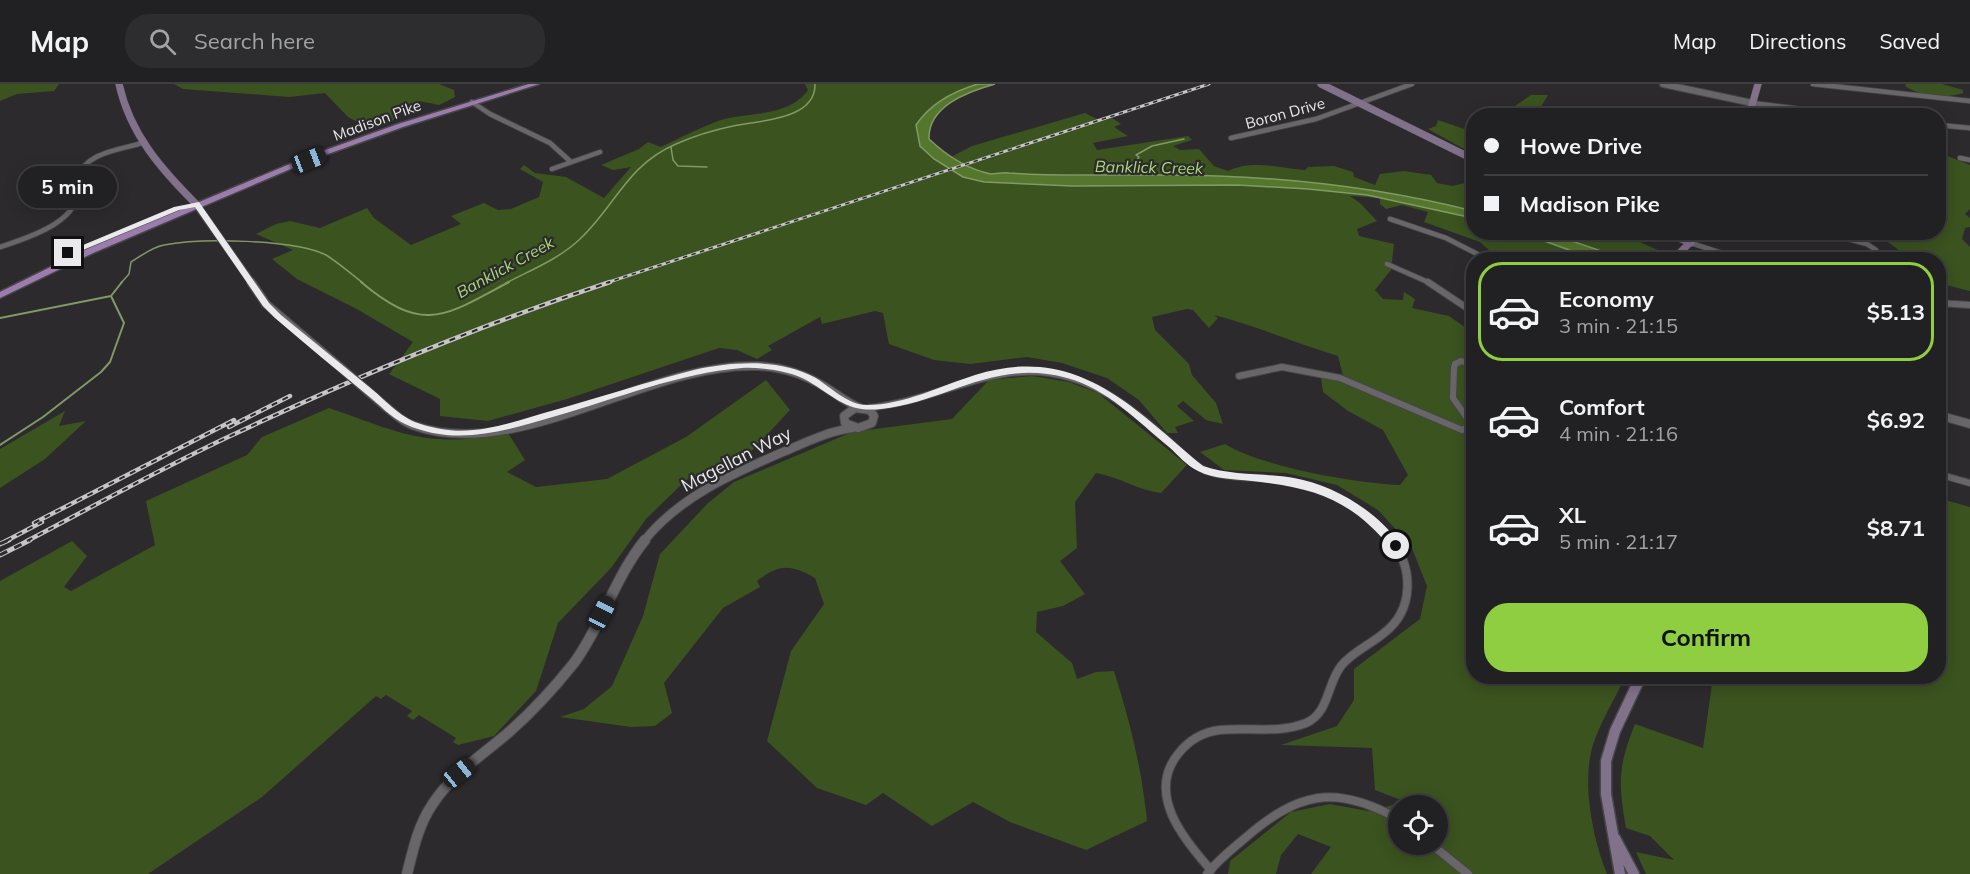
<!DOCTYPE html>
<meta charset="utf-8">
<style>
body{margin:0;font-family:Mulish,sans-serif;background:#2d2d2f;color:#f1f3f6;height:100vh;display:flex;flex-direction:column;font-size:22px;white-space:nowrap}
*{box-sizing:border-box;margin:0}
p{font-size:20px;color:#a2a3a5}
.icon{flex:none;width:33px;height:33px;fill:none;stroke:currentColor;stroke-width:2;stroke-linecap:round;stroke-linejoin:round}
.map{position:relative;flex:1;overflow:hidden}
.side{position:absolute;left:1466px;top:168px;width:480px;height:432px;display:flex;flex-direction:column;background:#212022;border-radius:24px;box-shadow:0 3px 15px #0003,0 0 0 2px #3e3e40}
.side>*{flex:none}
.hud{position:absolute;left:1466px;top:24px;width:480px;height:132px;border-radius:24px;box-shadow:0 3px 15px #0003,0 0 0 2px #3e3e40;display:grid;align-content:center;height:132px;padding:0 18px;background:#212022}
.controls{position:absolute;left:1388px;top:711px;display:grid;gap:12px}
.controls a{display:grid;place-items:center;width:60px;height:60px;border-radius:50%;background:#212022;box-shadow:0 3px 15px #0003,0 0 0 2px #3e3e40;font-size:30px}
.end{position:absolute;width:27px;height:27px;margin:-14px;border:8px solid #eae9eb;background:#111;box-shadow:0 0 0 3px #111}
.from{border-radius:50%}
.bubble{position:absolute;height:42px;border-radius:21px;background:#212022;box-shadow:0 3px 15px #0003,0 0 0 2px #3e3e40;font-size:20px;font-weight:700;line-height:42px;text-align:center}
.car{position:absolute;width:18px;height:36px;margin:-18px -9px;border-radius:8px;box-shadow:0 0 4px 2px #0007;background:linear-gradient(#222 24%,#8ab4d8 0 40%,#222 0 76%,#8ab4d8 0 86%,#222 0)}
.hud b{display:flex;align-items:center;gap:21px;height:57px;font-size:22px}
.hud b+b{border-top:2px solid #3e3e40}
.hud i{width:15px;height:15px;background:#f1f3f6}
ul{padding:10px 0 0;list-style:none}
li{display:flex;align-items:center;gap:18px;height:99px;margin:0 12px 9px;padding:0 6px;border:3px solid transparent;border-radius:24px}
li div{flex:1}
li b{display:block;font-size:22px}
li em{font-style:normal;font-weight:700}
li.active{border-color:#8fcd41}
li>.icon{width:54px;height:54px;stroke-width:1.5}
.primary-button{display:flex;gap:12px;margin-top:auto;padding:12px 18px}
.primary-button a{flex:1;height:69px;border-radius:24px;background:#8fcd41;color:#111;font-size:24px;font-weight:700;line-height:69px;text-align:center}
header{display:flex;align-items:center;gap:36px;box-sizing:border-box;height:84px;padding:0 30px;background:#212022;border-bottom:2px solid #3e3e40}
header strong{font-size:28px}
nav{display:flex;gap:33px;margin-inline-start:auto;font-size:21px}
.search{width:420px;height:54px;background:#2d2d2f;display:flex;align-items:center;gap:15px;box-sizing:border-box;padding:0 21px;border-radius:24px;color:#a2a3a5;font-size:22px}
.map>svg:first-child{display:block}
</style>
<header>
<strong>Map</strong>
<div class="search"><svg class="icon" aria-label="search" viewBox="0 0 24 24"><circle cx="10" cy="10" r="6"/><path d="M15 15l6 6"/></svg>Search here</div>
<nav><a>Map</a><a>Directions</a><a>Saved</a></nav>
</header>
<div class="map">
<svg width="1970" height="790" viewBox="0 0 1970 790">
<rect width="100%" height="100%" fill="#2c2a2d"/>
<path fill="#3b531f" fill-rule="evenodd" d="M0,0h59l-5,7 -37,3 -17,7z
M174,0h265l15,6 1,7 -16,8 -20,-4 -31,23 -17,5 -23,-12 -23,-24 -36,4 -106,-8z
M805,0h183l-20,7 -36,22 -7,27 20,20 27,-14 113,-33 16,8 11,-3 9,6 -7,3 14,9 -35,7 4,7 91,-14 4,4 -19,6 7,4 19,-1 15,17 14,5c23,-12 52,-3 77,-1l3,-3 26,-1 19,6 1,5 21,8 5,-11 24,-3 27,4 6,8 15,3 18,-4 3,-5v55l147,1 42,19 -7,7h-156l-19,-17 -56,-20 4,-10 -26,-7 -16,4 -6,-5v-6l-30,-2 10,7 17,18 -20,8 2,7 35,8 -3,26 -16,20 8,9 20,1 1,-8 11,7 -3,9 37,8 24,17v343l152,1c-10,22 -26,47 -33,71 -10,38 1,91 15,126h-296l20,-27 -33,-13 -17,21 -5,19h-48l2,-13 61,-49 39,-8 38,7 38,-9 -31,-12 -3,-42 -91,-3 56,-19 17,-26v-31l66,-50 7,-33 -16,-40 -33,-36 -41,-25 -51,-12 -62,-3 -24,-18 25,-8c37,23 131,39 175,41l8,-10 -25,-45 -35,-19 -25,-19 -2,-15 24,6 -7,-27c-42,-13 -82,-30 -124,-41l4,3 -9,10 -16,-18 -6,-1 -35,8 3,13 34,34 3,11 24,28 7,21 -17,-4 -23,-19 -6,5 17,15 -19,6 3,6h-11l-28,-33 -32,-22 -45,-15 -35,-6 -57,7 -36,-4 -45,-16 -6,-31 -8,-2 -53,13 -2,-7 -52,29 4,4 -15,9 -20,-9 -18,-2 -152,51 -79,22 -48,-5v-17l-51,-25 24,-32 -58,-34 -58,-29 -25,-20 21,-9 -37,-16 20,-10 14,-3 30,7 47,-20 7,10 37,27 50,-21 -10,-8 33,-13 14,7 13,-1 28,-12 4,-15 -23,-13 4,-4 11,8 31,4 38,21 27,-31 -18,3 -12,-5 38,-16 9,-7 13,5c19,-9 40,-20 60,-27 28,-8 68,-3 87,-30zM1398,722h39v38h-39z
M1906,0h36l21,6v3c-15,6 -45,3 -58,-7z
M1531,11h17l-12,20h-23l3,-1 -7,-4z
M1438,36l35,12v22l-45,-25 8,-3z
M1938,54l10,4 -7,4 4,9 25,10v44l-5,5 5,4v9l-5,1 -3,11 8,8v44l-32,-8v-23l-27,-1 -30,-22 -10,-4 67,-1z
M1032,292l37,6 29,11 89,72 -26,28c-24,-3 -41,-16 -65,-20l-21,29 2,46 -17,13 25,33 -22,12 -26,6 -1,20 36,31 5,16 19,-7 18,-1c16,51 28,98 33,150l-61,29 -76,-28 -37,-20 -41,24 -49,-33 -17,12 -49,-17 -50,-47 24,-90 33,-47 -9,-26c-25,-14 -35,-14 -58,3l3,6 -37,21 -59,75 8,30 -17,13 -24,1 -71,-10 24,-8 28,-23 31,-70 17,-62 48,-51 26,-21 118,-50 100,-13 37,-39z
M766,296l24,30 -44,47 -60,23 -40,39 -35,49 -53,55 -22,68 -42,45 -36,9 -5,-3 3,-4 -37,-23 -6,5 -6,-4 5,-5 -26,-16 -5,4 -5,-3 -114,101 -114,77h-148v-293l72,-40 15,15 -23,31 7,4 84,-46 -9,-44 101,-46 15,-18 67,-29c34,11 72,29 109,31 23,2 46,-2 70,-6l17,27 -18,12 29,15 71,-8 79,-42z
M65,327l-6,15 27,-5 -41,38 -45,29v-39z
M1938,414l32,9v367h-324l-10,-22 38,8 -24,-24 -24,-8c-8,-46 -8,-61 9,-104l68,24 10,-71h110l25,9 -8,-9 98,-1z"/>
<path fill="#55772d" stroke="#829966" stroke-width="1.5" d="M978,0h17c-28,8 -67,22 -66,55 18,17 37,30 62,35 6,0 12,-2 18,-1 52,4 102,1 154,2 106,0 208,10 310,36v7l-106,-23 -59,-6 -71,-4 -165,1 -88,-4 -21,-5 -29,-18 -14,-13 -4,-21c14,-21 38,-34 62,-41z
M1524,149h24l77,26c-37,1 -67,-13 -101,-26z"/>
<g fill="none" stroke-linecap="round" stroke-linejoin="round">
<path stroke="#829966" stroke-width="1.5" d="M671,63l2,13 5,6 29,1
M1141,91l2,-7 -10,-3 6,-8 -3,-2 16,-9 32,-7
M121,199l8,-9 2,-12c10,-6 21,-15 33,-17 35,-7 130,-6 162,10 13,8 25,19 37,28
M506,199c25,-13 53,-24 74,-44 36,-34 47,-74 96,-95 18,-8 38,-14 57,-18 24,-5 83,-6 82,-42"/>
<path stroke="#829966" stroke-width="2" d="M361,198c63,53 84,34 148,0
M0,234l111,-22
M0,361l43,-28 58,-45 9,-10 14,-39 -13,-27 11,-14"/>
<defs>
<path id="minor-far2" d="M1813,0l157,17
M472,18l18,12 60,29 21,19
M1752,19l106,13
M1938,41l32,3
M1231,54l85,-19 96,-35
M1960,74l10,2
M552,85l48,-17
M1390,135l56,19 43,22
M1823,148l44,12 9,6 1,10
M1691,159l52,17
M0,163c31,-10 89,-28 77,-69 9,-26 42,-28 65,-35
M1387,180l43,19"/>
<path id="minor-far1" d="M1428,198l45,30
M1938,219l32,2
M1239,292l43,-9 58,11 122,52 10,-5 -19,-27 1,-30 1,-4 6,-3 12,4
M866,324c92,-9 150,-68 243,-13 22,13 42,30 62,48 11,10 21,21 35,28 22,7 43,6 65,8 47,4 92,25 121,62
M1938,390l32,9"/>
<path id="minor" d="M1431,760l37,30
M1211,786c-27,-30 -65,-76 -33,-116 11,-14 24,-22 42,-24 29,-3 58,4 86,-7 23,-10 21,-39 35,-57 11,-14 29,-21 43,-33 30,-23 30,-65 7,-93
M1207,790c11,-14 24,-24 37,-35 53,-46 90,-56 154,-20"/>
<path id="tertiary-far2" d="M1663,0l89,19
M196,120l56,79"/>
<path id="tertiary-far1" d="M251,198l15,22 74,63
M386,323c8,6 16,15 26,18 106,39 235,-63 345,-59 24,1 47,8 68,21 12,7 22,16 35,21
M855,324l15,2 4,6 -2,7 -14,5 -13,-5 -1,-7z
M1938,331l32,9
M644,457c35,-44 88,-67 139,-89 24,-10 45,-21 70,-24"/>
<path id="tertiary" d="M407,790c6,-24 11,-48 25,-69 19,-30 49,-49 76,-72 24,-21 46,-45 66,-70 28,-38 41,-86 71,-123"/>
<path id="secondary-far1" d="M119,0c11,50 42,85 77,120
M1321,0l152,75
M1749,32l9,-32
M1664,148l27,11
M1673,176l27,-28"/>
<path id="secondary" d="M1615,754l19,36
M1620,790l-14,-80v-33l9,-30 26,-55"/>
<path id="primary" d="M529,0h10l-136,43 -89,32 -221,94 -93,45v-6l87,-43 222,-93 89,-32z"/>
</defs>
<use href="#minor-far2" stroke="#474648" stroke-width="6"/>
<use href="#minor-far1" stroke="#474648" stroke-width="8"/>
<use href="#minor" stroke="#474648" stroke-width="10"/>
<use href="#tertiary-far2" stroke="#474648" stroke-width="8"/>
<use href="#tertiary-far1" stroke="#474648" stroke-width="10"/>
<use href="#tertiary" stroke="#474648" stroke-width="12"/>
<use href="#secondary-far1" stroke="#474648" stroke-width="8"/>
<use href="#secondary" stroke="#474648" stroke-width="13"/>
<use href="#primary" stroke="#474648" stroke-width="3"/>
<use href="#minor-far2" stroke="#686669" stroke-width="4.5"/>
<use href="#minor-far1" stroke="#686669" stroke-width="6"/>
<use href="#minor" stroke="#686669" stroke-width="8"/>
<use href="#tertiary-far2" stroke="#686669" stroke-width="6"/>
<use href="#tertiary-far1" stroke="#686669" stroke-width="8"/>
<use href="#tertiary" stroke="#686669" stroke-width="10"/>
<use href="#secondary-far1" stroke="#82718b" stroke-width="7"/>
<use href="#secondary" stroke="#82718b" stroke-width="10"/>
<use href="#primary" fill="#9c7cad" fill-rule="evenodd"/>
<defs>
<path id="rail-far2" d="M606,199l603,-199"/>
<path id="rail-far1" d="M229,343l61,-31
M34,439l200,-103
M6,457l36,-19
M27,457c67,-35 133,-72 201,-104 125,-59 252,-112 382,-155"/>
<path id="rail" d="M0,460l9,-4
M0,471l30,-15"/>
</defs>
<use href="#rail-far2" stroke="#c6c4c7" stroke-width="3"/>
<use href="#rail-far1" stroke="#c6c4c7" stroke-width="4.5"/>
<use href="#rail" stroke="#c6c4c7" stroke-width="5"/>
<use href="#rail-far2" stroke="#2c2a2d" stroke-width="1.5" stroke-dasharray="4.5" stroke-linecap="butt"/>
<use href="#rail-far1" stroke="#2c2a2d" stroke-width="2" stroke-dasharray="6" stroke-linecap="butt"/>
<use href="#rail" stroke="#2c2a2d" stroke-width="3" stroke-dasharray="8" stroke-linecap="butt"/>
<defs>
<path id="tertiary-bridge" d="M340,283l46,40"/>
</defs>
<use href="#tertiary-bridge" stroke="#474648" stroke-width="10" stroke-linecap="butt"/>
<use href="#tertiary-bridge" stroke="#686669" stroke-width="8"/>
</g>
<path fill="#eae9eb" d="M199,118l70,101 12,12c29,24 58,47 87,71 13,10 25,24 39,32 9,6 24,9 34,11 37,7 75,-8 110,-18 47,-13 95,-29 143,-41 36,-8 85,-12 120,7 16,9 33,28 53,28 37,0 73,-19 108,-30 102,-32 157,32 228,91 29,10 61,7 91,12 40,7 85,34 107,68l-2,3h-7c-42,-50 -76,-61 -140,-68 -18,-2 -38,-2 -54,-10 -11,-5 -20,-16 -29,-24 -32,-26 -61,-58 -102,-69 -74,-20 -119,24 -186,31 -34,4 -46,-12 -73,-28 -17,-10 -46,-14 -66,-13 -63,5 -126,31 -186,48 -51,15 -100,31 -151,8 -14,-6 -27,-21 -39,-30 -30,-25 -61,-50 -91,-76l-12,-12 -68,-99 -16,3 -108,45 -7,-2 110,-46z"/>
<g text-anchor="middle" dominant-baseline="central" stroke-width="4.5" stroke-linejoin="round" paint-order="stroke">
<g font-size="15" fill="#eae9eb" stroke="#2c2a2d">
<text transform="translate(1285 29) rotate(-15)">Boron Drive</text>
<text transform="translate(377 36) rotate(-20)">Madison Pike</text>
</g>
<g font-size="16" font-style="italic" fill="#a9da75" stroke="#2c2a2d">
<text transform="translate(1149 83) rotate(1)">Banklick Creek</text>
<text transform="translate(505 183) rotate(-29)">Banklick Creek</text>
</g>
<g font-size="18" fill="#eae9eb" stroke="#2c2a2d">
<text transform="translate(736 375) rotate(-27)">Magellan Way</text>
</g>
</g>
</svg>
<div class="controls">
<a><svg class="icon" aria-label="locate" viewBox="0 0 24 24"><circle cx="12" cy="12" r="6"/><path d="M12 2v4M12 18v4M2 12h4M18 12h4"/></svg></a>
</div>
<i class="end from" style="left:1396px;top:462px"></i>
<i class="end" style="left:68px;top:169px"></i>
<div class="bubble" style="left:18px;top:82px;width:99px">5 min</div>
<i class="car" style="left:309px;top:76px;rotate:69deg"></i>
<i class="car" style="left:602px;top:529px;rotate:27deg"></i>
<i class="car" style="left:459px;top:689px;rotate:51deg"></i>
<div class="hud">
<b><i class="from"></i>Howe Drive</b>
<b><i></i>Madison Pike</b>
</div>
<section class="side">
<ul>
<li class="active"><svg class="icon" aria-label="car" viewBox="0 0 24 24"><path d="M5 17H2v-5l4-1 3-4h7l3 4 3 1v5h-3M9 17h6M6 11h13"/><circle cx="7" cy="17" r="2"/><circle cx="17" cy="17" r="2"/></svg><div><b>Economy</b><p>3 min · 21:15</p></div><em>$5.13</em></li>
<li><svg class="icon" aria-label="car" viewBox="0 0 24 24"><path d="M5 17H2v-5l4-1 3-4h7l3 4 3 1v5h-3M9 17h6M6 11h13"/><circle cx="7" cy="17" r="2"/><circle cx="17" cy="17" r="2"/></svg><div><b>Comfort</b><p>4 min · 21:16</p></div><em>$6.92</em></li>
<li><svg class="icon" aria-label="car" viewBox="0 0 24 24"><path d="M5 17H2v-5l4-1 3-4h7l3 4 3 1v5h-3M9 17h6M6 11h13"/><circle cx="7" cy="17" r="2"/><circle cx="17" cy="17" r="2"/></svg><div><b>XL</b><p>5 min · 21:17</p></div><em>$8.71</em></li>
</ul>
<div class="primary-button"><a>Confirm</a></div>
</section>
</div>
